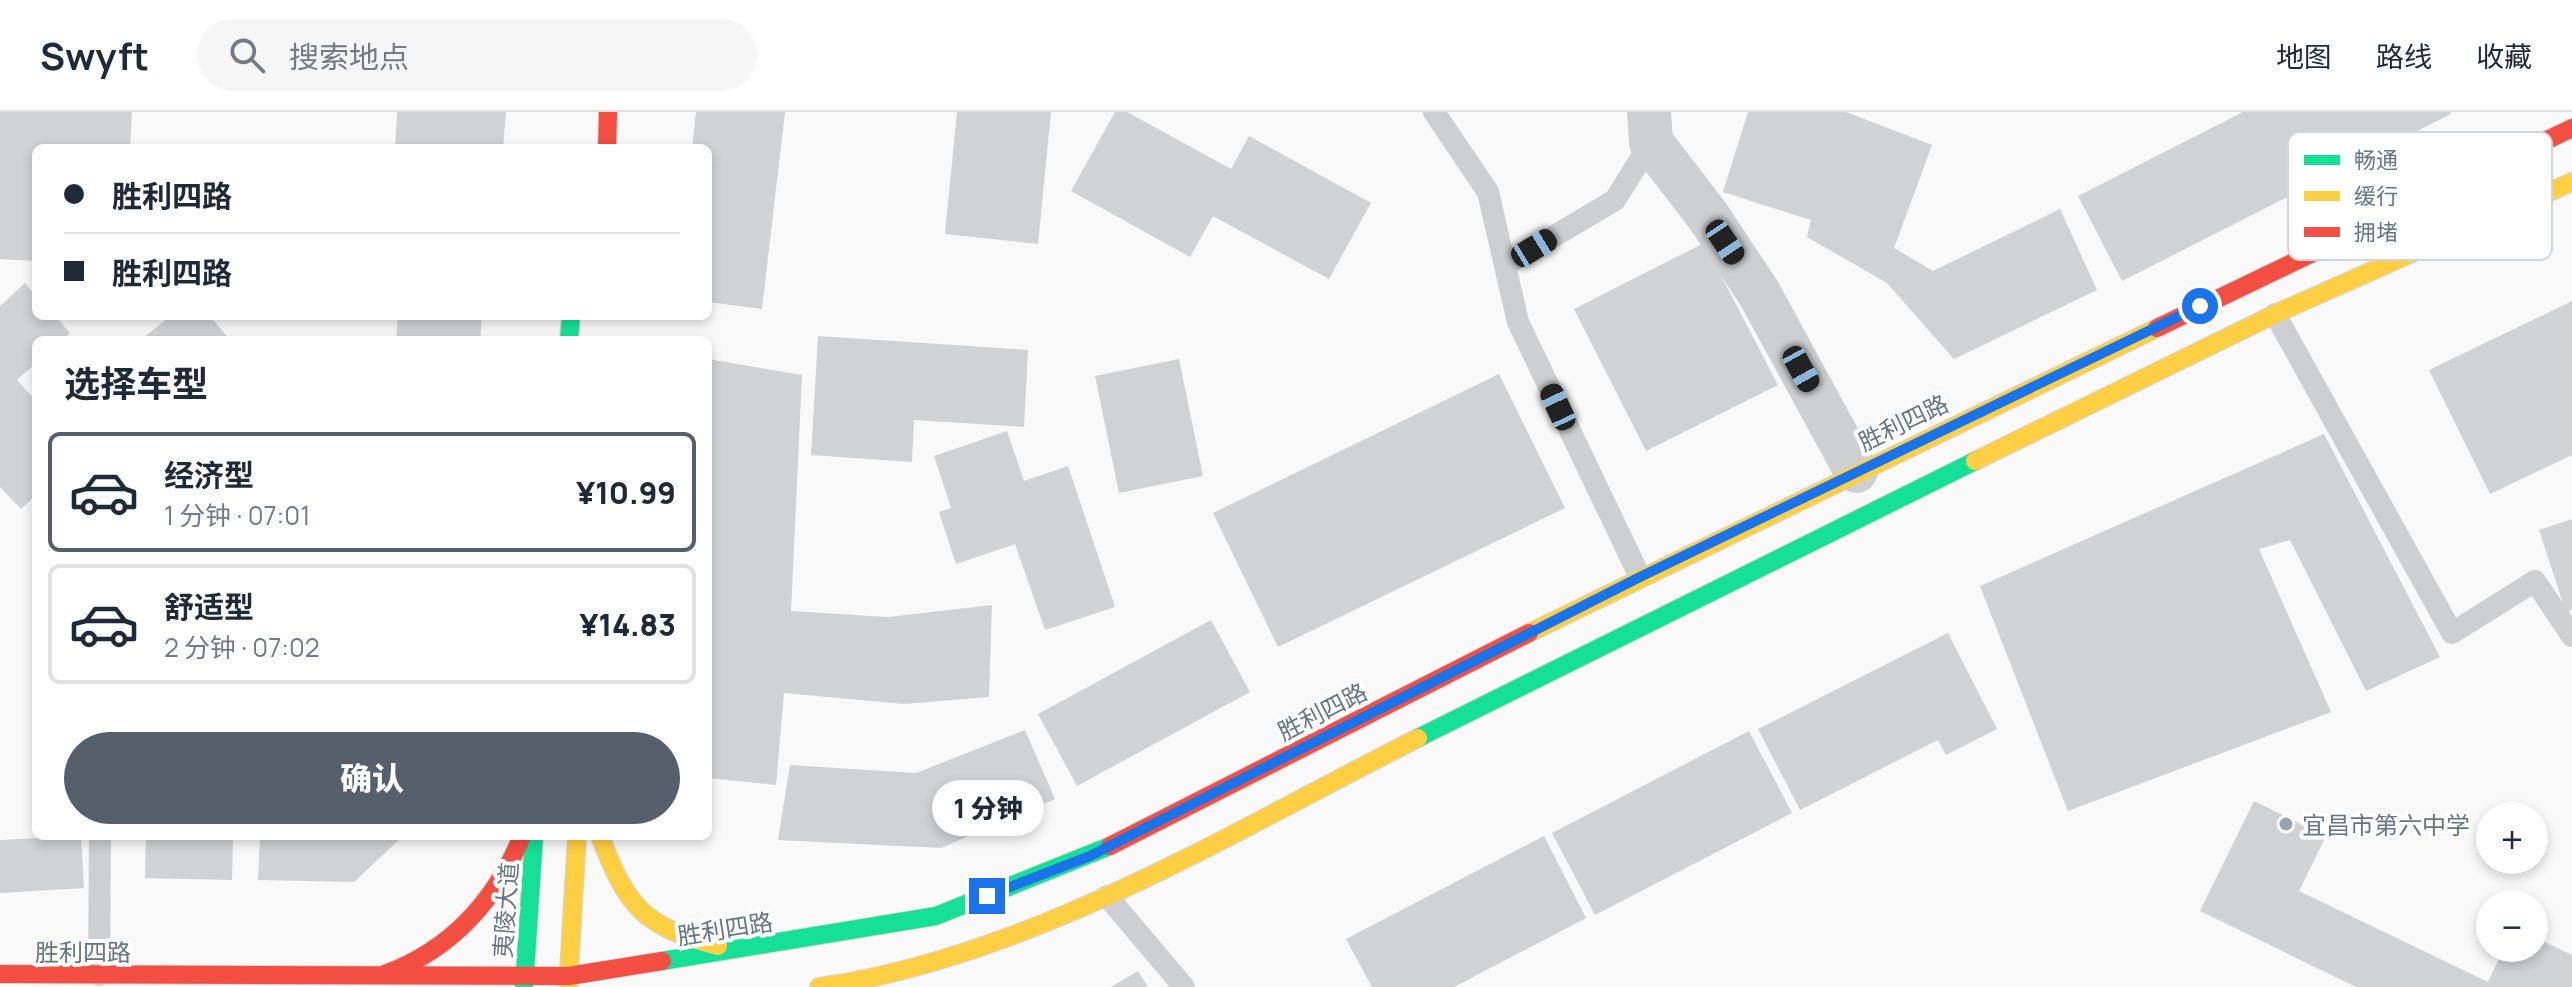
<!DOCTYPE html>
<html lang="zh">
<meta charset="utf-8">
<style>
body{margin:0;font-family:Manrope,"Noto Sans SC",sans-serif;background:#f6f6f7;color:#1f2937;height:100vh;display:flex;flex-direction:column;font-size:30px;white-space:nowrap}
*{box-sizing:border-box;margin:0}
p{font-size:26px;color:#747a83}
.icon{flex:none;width:44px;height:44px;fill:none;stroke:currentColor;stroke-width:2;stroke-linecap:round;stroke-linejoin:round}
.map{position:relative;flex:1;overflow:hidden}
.details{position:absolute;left:32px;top:224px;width:680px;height:504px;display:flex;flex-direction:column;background:#fff;border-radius:12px;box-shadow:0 4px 12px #0003}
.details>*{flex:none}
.hud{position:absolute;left:32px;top:32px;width:680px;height:176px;border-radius:12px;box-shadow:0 4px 12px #0003;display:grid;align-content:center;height:176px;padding:0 32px;background:#fff}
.fabs{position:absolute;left:2476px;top:690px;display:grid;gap:16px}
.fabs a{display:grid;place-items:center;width:72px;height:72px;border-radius:50%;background:#fff;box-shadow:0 4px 12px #0003;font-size:40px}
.end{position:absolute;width:36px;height:36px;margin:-18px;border:10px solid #1a73e8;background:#fff;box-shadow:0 0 0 4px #fff}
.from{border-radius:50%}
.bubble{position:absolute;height:56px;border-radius:28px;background:#fff;box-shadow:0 4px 12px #0003;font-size:26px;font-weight:800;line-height:56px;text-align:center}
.car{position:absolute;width:24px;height:48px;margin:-24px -12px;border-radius:10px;box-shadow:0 0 6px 2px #0007;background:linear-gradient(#222 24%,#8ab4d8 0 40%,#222 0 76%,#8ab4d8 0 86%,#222 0)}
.hud b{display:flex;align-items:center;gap:28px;height:76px;font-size:30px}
.hud b+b{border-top:2px solid #e0e1e3}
.hud i{width:20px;height:20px;background:#1f2937}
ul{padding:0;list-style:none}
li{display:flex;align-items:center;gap:24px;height:120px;margin:0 16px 12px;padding:0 16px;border:4px solid #e0e1e3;border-radius:12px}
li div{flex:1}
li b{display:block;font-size:30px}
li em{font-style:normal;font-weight:800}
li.active{border-color:#56606c}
li>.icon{width:72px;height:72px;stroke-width:1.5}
h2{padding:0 32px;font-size:36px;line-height:96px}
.cta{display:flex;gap:16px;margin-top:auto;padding:16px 32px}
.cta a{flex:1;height:92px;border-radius:48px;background:#56606c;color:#fff;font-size:32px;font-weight:800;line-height:92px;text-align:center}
header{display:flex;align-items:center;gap:48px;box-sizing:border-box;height:112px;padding:0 40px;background:#fff;border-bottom:2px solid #e0e1e3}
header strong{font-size:38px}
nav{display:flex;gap:44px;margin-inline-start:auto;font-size:28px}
.search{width:560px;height:72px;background:#f6f6f7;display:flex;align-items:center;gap:20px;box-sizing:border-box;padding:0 28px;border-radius:44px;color:#747a83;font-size:30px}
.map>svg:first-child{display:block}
</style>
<header>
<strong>Swyft</strong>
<div class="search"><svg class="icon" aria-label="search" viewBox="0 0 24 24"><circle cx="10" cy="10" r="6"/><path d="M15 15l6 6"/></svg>搜索地点</div>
<nav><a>地图</a><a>路线</a><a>收藏</a></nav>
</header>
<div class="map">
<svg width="2572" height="875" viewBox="0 0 2572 875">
<rect width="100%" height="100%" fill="#f9f9f9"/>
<path fill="#d0d2d3" d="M0,0h132l-2,36h-94v113l-36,-2z
M397,0h109l-3,36h-108z
M696,0h89l-23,197 -54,-7v-154h-16z
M957,0h94l-13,132 -93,-10z
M1115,0h12l104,57 18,-33 122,67 -42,76 -116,-63 -23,41 -119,-66z
M1748,0h98l86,33 -38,103 39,23 127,-62 37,81 -143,69 -67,-76 -80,-46 4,-17 -88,-28z
M2243,0h207l1,2 -329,167 -44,-85z
M1704,131l74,142 -132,66 -72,-142z
M25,171l11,13v20h19l15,17 -8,7h-26v23l-19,17 19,21v94l-15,14 -21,-22v-181z
M2572,189v154l-82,39 -61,-124z
M170,204h40l20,24h-89z
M398,204h84l-2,24h-84z
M818,224l210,14 -4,77 -110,-7 -2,42 -101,-7z
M708,247l94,16 -11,236 97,6 104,-12 -3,92 -85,7 -120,-11 -8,92 -68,-7z
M1179,247l24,117 -84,17 -24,-117z
M1499,262l66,134 -287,139 -65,-134z
M1007,319l17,50 44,-15 47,141 -70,23 -30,-86 -59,20 -17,-52 12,-4 -17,-52z
M2324,322l116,223 -74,34 -76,-151 -31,9 72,163 -263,99 -88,-225z
M2572,407v91l-6,2 -27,-82z
M1211,508l39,72 -173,94 -39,-72z
M1948,521l49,96 -51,26 -8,-15 -138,70 -42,-81z
M1025,618l30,69 -114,49 -163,-8 12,-75 126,8z
M1749,619l43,82 -197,102 -43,-82z
M2254,689l72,35 -27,55 189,91 16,-34h30v-11l38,18v32h-216l-156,-76z
M81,724l3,52 -84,5v-53z
M146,724h87l-1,44 -87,-2z
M260,724h143l-49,46 -96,-2z
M1544,724l42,82 -132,69h-82l-26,-48z
M1138,859l10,16h-37z"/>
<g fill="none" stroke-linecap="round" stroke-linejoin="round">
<defs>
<path id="fast" d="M569,228l2,-24
M1418,626l557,-277
M662,849l274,-45 174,-70
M524,875l10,-151"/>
<path id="slow" d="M1975,349l300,-147 297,-132
M1529,521l628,-305
M600,724c27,71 44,91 118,110
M568,875l9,-151
M819,875c211,-30 411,-154 599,-249"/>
<path id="jam" d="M607,36l1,-36
M2157,216l415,-200
M1110,734l419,-213
M0,862l569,2 93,-15
M385,862c66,-24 111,-74 137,-138"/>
</defs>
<use href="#fast" stroke="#d5d6d7" stroke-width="20"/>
<use href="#slow" stroke="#d5d6d7" stroke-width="20"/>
<use href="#jam" stroke="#d5d6d7" stroke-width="20"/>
<path stroke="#cecfd0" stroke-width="22" d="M1434,0l54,80 30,130 122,255
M1507,152l108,-64 36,-58
M2275,202l177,319 83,-52 37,55
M1107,784l77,91
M99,863l1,-139"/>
<path stroke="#cecfd0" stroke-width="44" d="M1649,0l2,30 57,74 51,77 97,178"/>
<use href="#fast" stroke="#16e098" stroke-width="18"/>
<use href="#slow" stroke="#ffcf43" stroke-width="18"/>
<use href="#jam" stroke="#f24e42" stroke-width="18"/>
</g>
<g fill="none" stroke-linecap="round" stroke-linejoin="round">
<path stroke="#1a73e8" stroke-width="10" d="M987,784l103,-40 550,-279 560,-271"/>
</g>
<circle fill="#99a4ac" stroke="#fff" stroke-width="3" cx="2286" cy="712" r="8"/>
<g text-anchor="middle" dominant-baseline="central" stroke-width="8" stroke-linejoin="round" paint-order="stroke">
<g font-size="24" fill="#657683" stroke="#fff">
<text transform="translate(1903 310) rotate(-26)">胜利四路</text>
<text transform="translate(1322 599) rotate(-27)">胜利四路</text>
<text transform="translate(505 798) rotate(-86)">夷陵大道</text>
<text transform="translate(725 816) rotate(-9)">胜利四路</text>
<text x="83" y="839">胜利四路</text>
</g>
<g font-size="24" fill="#657683" stroke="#fff" text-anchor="start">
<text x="2302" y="712">宜昌市第六中学</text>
</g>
</g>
<rect x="2288" y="20" width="264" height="128" rx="12" fill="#fff" stroke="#d1d6da" stroke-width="2"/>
<rect x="2304" y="43" width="36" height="10" fill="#16e098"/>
<rect x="2304" y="79" width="36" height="10" fill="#ffcf43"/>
<rect x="2304" y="115" width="36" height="10" fill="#f24e42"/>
<g font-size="22" fill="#657683">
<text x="2354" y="56">畅通</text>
<text x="2354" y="92">缓行</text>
<text x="2354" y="128">拥堵</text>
</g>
</svg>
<div class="fabs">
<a>+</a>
<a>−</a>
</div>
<i class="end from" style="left:2200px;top:194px"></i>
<i class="end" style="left:987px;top:784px"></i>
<div class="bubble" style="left:932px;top:668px;width:112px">1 分钟</div>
<i class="car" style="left:1725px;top:130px;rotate:146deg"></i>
<i class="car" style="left:1534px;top:136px;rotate:59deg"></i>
<i class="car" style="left:1801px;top:257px;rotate:151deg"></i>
<i class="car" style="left:1558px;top:295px;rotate:335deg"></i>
<div class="hud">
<b><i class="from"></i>胜利四路</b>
<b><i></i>胜利四路</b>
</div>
<section class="details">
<h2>选择车型</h2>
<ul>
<li class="active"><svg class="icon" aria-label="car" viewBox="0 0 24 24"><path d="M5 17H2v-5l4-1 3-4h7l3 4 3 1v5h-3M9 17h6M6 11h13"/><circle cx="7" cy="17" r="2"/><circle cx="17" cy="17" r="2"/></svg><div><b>经济型</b><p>1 分钟 · 07:01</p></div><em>¥10.99</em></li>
<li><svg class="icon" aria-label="car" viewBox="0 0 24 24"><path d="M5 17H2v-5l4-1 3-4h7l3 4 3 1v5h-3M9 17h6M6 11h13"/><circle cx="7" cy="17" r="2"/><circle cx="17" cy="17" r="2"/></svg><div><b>舒适型</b><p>2 分钟 · 07:02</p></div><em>¥14.83</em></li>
</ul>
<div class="cta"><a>确认</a></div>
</section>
</div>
